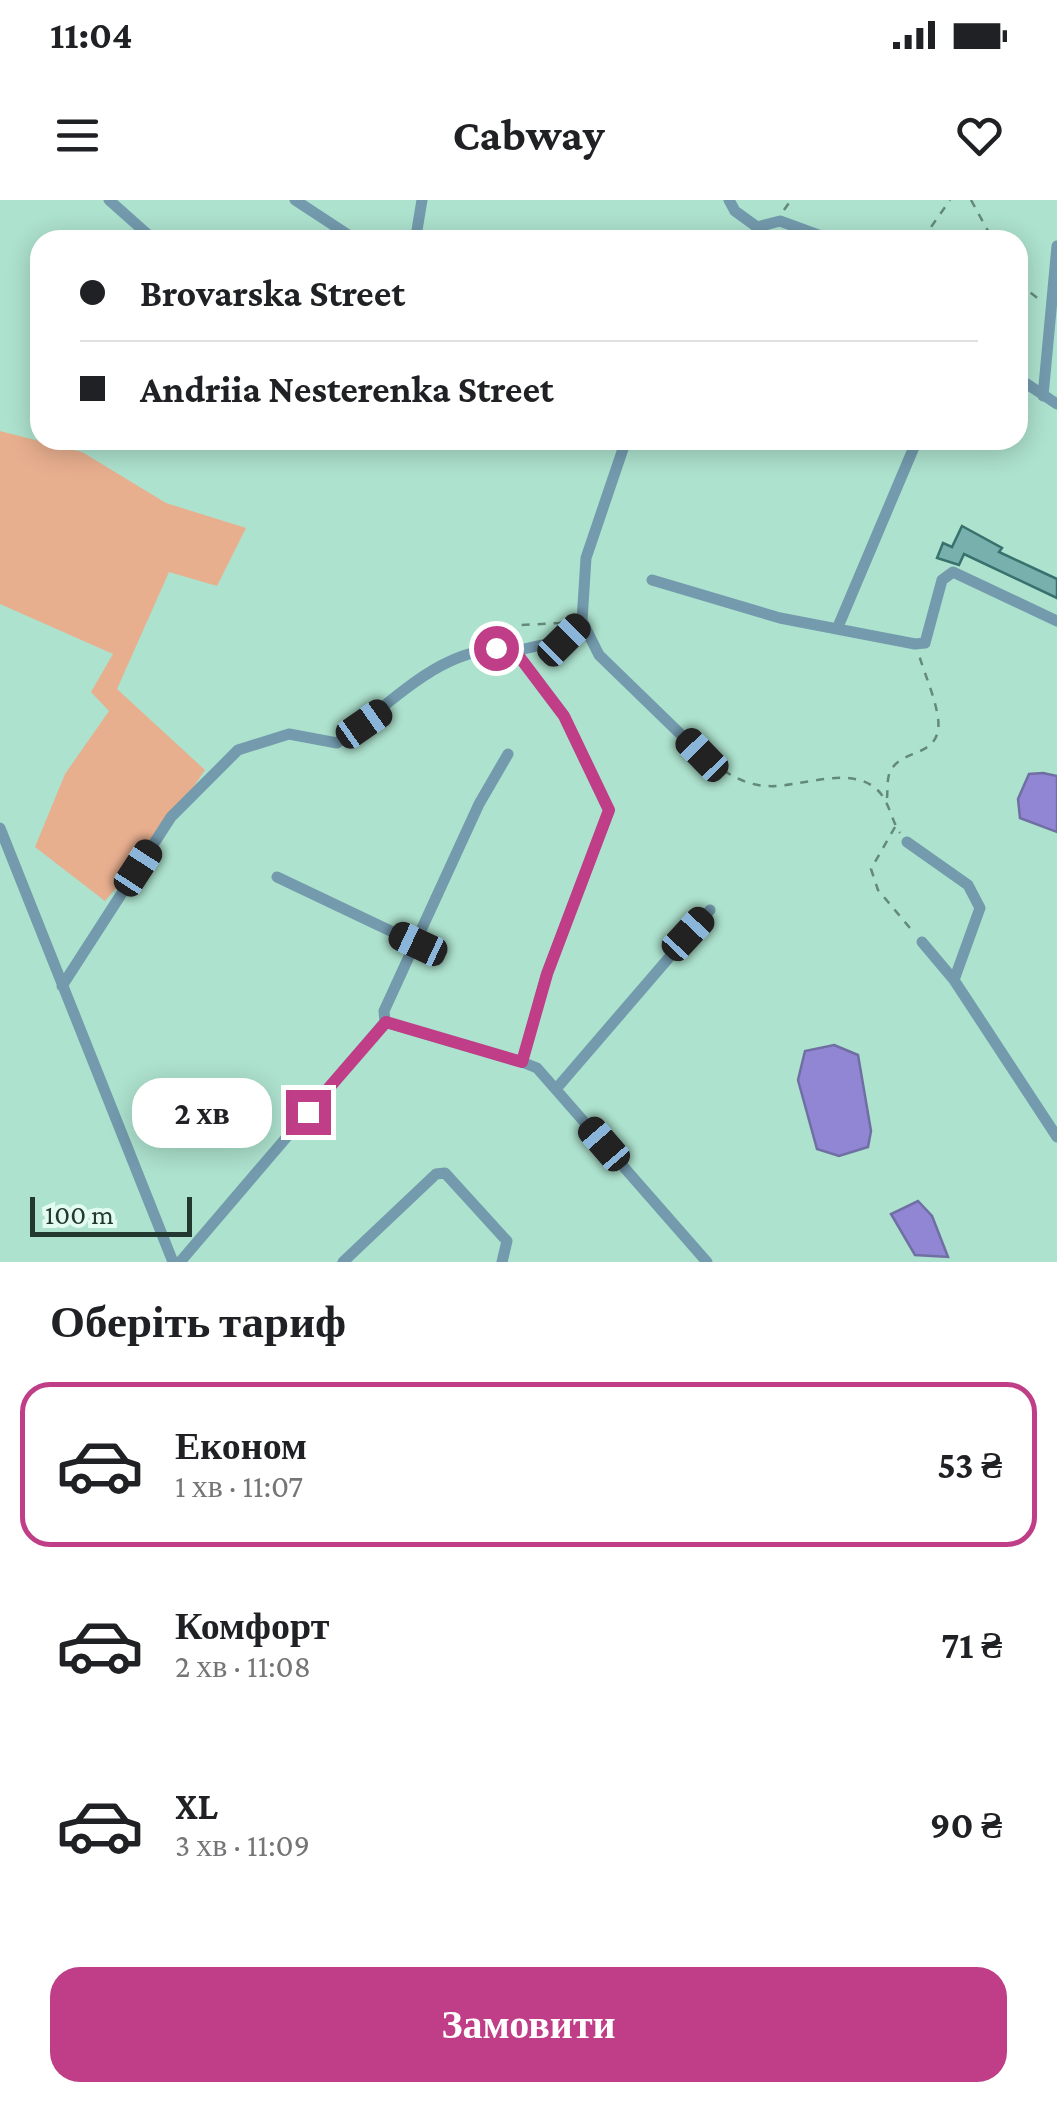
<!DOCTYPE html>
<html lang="uk">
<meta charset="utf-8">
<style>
body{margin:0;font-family:"Crimson Pro",serif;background:#f2f2f2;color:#202124;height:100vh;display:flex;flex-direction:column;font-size:38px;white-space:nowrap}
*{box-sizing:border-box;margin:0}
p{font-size:32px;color:#757577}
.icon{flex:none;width:55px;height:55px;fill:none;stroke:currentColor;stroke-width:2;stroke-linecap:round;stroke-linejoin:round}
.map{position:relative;height:1062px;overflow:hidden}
.sheet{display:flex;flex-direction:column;background:#fff;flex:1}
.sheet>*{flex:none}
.hud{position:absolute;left:30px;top:30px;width:998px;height:220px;border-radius:30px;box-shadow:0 5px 25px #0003;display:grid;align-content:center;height:220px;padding:0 50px;background:#fff}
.scale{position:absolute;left:30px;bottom:25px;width:162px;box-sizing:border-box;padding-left:10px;border:5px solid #233831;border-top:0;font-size:28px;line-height:35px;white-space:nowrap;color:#233831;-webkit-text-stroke:8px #e2fcf2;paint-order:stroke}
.end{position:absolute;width:45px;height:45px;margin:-22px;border:12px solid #bf3e87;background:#fff;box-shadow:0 0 0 5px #fff}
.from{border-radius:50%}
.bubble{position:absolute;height:70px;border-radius:30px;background:#fff;box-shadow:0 5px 25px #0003;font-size:32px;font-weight:700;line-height:70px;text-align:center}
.car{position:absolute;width:30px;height:60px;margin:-30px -15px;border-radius:12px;box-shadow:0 0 8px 2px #0007;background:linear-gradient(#222 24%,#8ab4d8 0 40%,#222 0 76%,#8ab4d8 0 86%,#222 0)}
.hud b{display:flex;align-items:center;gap:35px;height:95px;font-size:38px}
.hud b+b{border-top:2px solid #e0e0e0}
.hud i{width:25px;height:25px;background:#202124}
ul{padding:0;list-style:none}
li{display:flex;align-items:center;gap:30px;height:165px;margin:0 20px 15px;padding:0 30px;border:5px solid transparent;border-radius:30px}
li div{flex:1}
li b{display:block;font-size:38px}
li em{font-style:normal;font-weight:700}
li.on{border-color:#bf3e87}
li>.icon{width:90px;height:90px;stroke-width:1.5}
h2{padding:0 50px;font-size:45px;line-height:120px}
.action{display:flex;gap:20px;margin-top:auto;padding:20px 50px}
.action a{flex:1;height:115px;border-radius:30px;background:#bf3e87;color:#fff;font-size:40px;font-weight:700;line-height:115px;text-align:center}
.status{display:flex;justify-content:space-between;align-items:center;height:70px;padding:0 50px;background:#fff;direction:ltr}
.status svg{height:28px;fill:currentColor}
header{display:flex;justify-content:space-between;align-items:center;height:130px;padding:0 50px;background:#fff;font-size:45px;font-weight:700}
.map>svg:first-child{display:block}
</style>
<div class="status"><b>11:04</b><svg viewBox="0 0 49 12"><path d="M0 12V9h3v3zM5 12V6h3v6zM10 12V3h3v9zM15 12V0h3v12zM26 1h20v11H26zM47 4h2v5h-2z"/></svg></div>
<header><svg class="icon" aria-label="menu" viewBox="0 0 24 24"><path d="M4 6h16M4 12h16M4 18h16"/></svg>Cabway<svg class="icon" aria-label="heart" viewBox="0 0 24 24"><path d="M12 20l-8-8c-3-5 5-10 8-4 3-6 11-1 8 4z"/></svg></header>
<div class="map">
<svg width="1057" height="1062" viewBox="0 0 1057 1062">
<rect width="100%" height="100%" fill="#ade2ce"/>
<path fill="#e8af8f" d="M0,231l82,21 84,51 80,25 -29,58 -48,-14 -52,117 88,81 -47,69 -53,62 -70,-54 30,-73 44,-63 -18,-19 22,-38 -113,-50z"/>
<path fill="#9186d4" stroke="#706fa3" stroke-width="2.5" d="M1043,573l14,3v56l-37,-14 -2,-19 11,-25z
M834,845l24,10 13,76 -3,16 -29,9 -22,-7 -19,-69 7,-29z
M918,1001l14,15 16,41 -33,-2 -24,-41z"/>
<path fill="#77b0ac" stroke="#38716d" stroke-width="2.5" d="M962,326l40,22 -3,4 58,27v19l-93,-44 -5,11 -22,-7 6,-15 9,4z"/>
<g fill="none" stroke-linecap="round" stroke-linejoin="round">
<path stroke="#64897b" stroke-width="2.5" stroke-dasharray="8 8" stroke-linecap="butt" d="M971,0l22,40
M784,10l7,-10
M922,40l28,-40
M1018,83l22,17
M493,439l28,-14 39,-2 9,-7
M711,561c16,13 34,24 56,25 31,2 79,-20 107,1 15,11 16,31 26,46
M887,598c1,-10 -1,-23 6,-31 13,-18 50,-11 45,-49 -3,-21 -13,-43 -19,-63
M895,627l-24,42 7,21 37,44"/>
<path stroke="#739aad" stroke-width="11" d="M109,0l45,40
M295,0l61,40
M729,0l6,11 22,16 2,13
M757,27l23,-6 52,19
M416,36l6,-36
M1018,178l39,26
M1043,196l14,-150
M850,240h23
M652,380l128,38 135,26 10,-1 17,-63 11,-8 104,49
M582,421l17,34 103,100
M837,429l80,-189
M515,451l49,-11 18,-19 4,-63 40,-118
M0,628l173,434
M907,642l61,43 12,23 -26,72 103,157
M277,677l141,67
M922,742l32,38
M62,786l109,-169 67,-67 51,-16 48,9c52,-37 111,-105 178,-92l49,65 45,95 -62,162 -25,89 15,6 170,194
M385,822l137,40
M556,889l154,-179
M180,1062l205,-240 -1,-11 95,-207 29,-50
M343,1062l93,-88 9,-1 62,68 -5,21"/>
</g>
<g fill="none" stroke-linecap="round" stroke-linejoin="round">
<path stroke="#bf3e87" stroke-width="12" d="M308,912l78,-90 136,40 25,-88 62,-164 -45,-94 -49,-65 -19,-3"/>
</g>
</svg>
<div class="scale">100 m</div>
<i class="end from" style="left:496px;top:448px"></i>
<i class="end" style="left:308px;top:912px"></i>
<div class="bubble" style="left:132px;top:878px;width:140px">2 хв</div>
<i class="car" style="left:564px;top:440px;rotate:45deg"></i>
<i class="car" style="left:364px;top:524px;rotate:55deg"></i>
<i class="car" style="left:702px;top:555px;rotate:316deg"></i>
<i class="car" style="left:138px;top:668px;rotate:33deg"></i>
<i class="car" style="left:688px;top:734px;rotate:43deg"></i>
<i class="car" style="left:418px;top:744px;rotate:295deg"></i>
<i class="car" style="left:604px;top:944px;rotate:319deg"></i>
<div class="hud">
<b><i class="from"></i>Brovarska Street</b>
<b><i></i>Andriia Nesterenka Street</b>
</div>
</div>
<section class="sheet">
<h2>Оберіть тариф</h2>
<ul>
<li class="on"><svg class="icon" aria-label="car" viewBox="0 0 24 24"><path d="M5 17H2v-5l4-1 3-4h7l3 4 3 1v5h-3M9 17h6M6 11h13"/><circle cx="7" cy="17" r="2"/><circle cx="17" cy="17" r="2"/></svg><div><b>Економ</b><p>1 хв · 11:07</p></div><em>53 ₴</em></li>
<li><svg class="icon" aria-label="car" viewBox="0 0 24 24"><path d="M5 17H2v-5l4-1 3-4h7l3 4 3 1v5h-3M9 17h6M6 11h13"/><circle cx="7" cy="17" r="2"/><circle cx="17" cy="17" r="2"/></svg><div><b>Комфорт</b><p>2 хв · 11:08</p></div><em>71 ₴</em></li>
<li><svg class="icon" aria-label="car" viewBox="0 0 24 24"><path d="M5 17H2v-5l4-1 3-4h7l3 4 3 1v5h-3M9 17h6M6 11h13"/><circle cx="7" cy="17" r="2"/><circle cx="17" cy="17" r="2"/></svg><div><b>XL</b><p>3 хв · 11:09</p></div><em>90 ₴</em></li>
</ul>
<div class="action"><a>Замовити</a></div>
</section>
